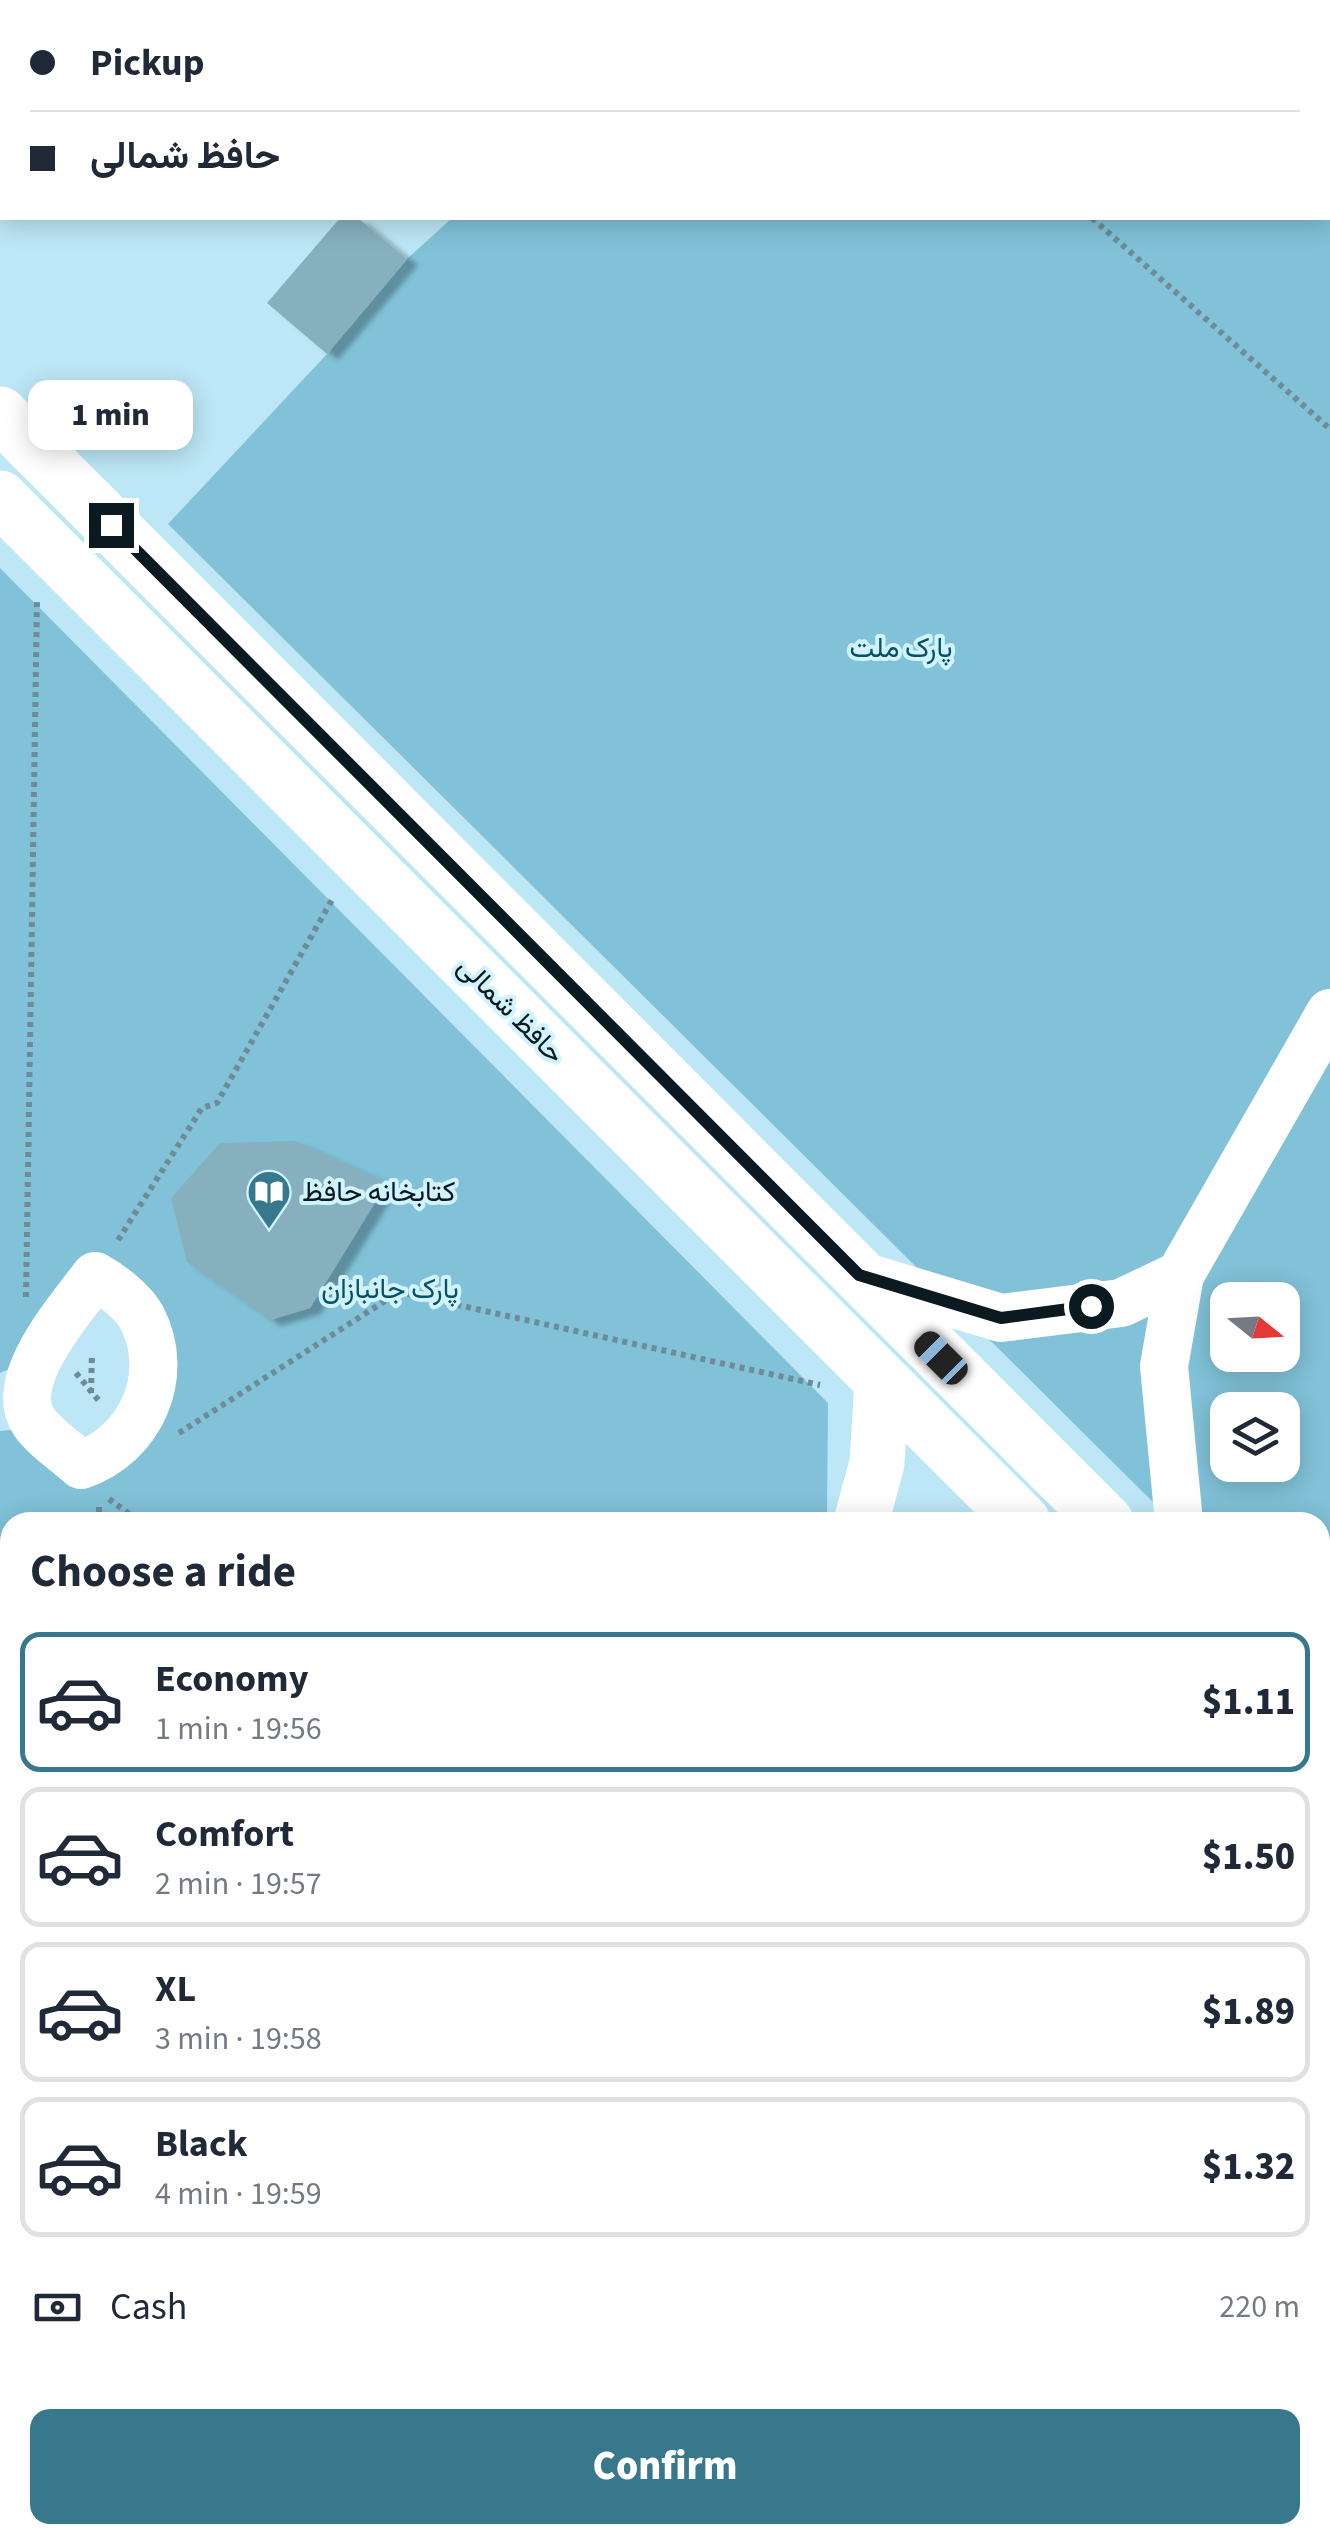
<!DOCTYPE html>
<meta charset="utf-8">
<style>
body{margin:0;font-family:"Source Sans 3",Vazirmatn,sans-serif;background:#f2f2f3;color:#1f2937;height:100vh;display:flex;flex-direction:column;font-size:38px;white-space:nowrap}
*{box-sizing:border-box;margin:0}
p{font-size:32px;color:#747a83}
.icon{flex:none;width:55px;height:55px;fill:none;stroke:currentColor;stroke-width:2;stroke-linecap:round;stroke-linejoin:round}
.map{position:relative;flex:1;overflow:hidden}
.sheet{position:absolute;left:0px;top:1512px;width:1330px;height:1032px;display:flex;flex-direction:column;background:#fff;border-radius:30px 30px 0 0;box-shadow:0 5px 25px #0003}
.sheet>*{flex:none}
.top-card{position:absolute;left:0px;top:0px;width:1330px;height:220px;box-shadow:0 5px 25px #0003;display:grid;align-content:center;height:220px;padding:0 30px;background:#fff}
.needle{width:65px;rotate:108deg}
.controls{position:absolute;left:1210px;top:1282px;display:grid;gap:20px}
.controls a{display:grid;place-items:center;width:90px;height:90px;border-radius:20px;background:#fff;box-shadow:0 5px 25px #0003;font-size:50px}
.end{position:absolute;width:45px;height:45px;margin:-22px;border:12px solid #0a1a20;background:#fff;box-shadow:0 0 0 5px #fff}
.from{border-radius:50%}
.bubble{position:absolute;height:70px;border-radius:20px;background:#fff;box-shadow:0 5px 25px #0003;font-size:32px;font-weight:800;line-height:70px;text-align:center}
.car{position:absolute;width:30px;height:60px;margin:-30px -15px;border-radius:12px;box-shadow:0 0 8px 2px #0007;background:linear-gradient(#222 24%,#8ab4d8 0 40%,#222 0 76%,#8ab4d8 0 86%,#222 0)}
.top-card b{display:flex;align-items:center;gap:35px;height:95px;font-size:38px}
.top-card b+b{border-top:2px solid #e0e1e3}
.top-card i{width:25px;height:25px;background:#1f2937}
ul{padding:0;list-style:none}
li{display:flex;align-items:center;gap:30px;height:140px;margin:0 20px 15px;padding:0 10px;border:5px solid #e0e1e3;border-radius:20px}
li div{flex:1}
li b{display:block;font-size:38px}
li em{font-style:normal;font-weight:800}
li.active{border-color:#38788c}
li>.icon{width:90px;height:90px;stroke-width:1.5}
h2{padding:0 30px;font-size:45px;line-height:120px}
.pay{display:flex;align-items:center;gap:25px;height:110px;padding:0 30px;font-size:38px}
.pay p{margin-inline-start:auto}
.action{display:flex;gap:20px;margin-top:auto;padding:20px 30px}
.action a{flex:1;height:115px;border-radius:20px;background:#38788c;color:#fff;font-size:40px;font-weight:800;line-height:115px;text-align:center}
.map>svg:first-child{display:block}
</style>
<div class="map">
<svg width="1330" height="2544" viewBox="0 0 1330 2544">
<defs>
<filter id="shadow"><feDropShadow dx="11" dy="6" stdDeviation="2.5" flood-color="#0004"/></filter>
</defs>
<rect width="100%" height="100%" fill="#bde7f6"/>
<path fill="#81c2d8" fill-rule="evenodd" d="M231,0h1099v1679l-10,-10v-147h-147l-1005,-998 159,-170 80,-95 45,-41h876v-216zM1228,1300h54v55h-54zM1228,1410h54v55h-54z
M0,568l828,835 -1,110 -9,9h-808v521l-10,-9v-603l24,-2 63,53 66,-54 -41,-155 -100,95 -12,5z
M1320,1894l10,10v640h-793l-9,-9h792z"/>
<path fill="#87b0be" filter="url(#shadow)" d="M340,218h18l49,41 -80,95 -60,-51z
M296,1141l91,42 -77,125 -40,12 -83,-58 -16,-64 49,-55z
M0,2335l10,9v7l-10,11z
M10,2500v35h32l9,9h-51v-34z
M103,2535h223l9,9h-224z"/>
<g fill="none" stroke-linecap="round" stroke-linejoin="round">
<path stroke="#6e8c97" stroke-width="6" stroke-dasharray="5 5" stroke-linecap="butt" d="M847,0l3,2
M1092,218l238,211
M118,1240l84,-132 15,-5 116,-205
M26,1297l11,-697
M76,1373l24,29
M91,1393l1,-38
M179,1433l220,-141 421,93
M109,1499l31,23
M99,1522v-18"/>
<path stroke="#fff" stroke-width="48" d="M859,1275l142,43 120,-15 59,-28
M95,1276c16,9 38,25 47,42 30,58 -2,127 -61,147 -14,-13 -36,-27 -47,-43 -28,-42 37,-113 61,-146z
M1179,1522l-15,-156 16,-91 150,-262
M0,2306l10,10
M0,2478l10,10
M58,2535l9,9"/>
<path stroke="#fff" stroke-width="55" d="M0,414l1106,1108
M0,498l1023,1024
M861,1522l16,-59 5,-82
M1320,1737l10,10
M1320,1821l10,10
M0,2079l10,10
M0,2183l10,10
M0,2405l10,-10
M344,2535l9,9
M468,2535l9,9"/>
</g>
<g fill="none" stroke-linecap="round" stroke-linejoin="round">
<path stroke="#0a1a20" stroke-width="12" d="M111,525l748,750 142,43 90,-12"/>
</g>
<defs>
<symbol id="library-pin" viewBox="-11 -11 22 30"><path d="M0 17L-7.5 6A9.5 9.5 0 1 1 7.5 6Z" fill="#38788c" stroke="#d1f3ff"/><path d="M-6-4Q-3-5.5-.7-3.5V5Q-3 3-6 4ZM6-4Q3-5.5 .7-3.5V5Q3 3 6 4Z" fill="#fff"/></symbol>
</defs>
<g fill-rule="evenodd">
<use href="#library-pin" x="244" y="1167" width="50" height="68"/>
</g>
<g text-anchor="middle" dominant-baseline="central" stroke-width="8" stroke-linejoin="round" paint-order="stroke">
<g font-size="28" fill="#045265" stroke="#d1f3ff">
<text x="901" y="648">پارک ملت</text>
<text x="390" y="1289">پارک جانبازان</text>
</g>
<g font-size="28" fill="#0a1a20" stroke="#d1f3ff">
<text transform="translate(511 1010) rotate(45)">حافظ شمالی</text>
</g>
<g font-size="28" fill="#0a1a20" stroke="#d1f3ff" text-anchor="start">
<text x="302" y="1192">کتابخانه حافظ</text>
</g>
</g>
</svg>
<div class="controls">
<a><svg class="needle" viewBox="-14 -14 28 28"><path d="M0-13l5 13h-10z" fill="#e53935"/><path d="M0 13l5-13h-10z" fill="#747a83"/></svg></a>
<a><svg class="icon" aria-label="layers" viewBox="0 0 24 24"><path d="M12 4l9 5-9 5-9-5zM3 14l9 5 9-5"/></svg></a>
</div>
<i class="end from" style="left:1091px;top:1306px"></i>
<i class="end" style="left:111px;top:525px"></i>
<div class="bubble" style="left:28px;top:380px;width:165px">1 min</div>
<i class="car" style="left:941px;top:1358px;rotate:315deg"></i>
<div class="top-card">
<b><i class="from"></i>Pickup</b>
<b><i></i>حافظ شمالی</b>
</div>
<section class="sheet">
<h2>Choose a ride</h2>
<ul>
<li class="active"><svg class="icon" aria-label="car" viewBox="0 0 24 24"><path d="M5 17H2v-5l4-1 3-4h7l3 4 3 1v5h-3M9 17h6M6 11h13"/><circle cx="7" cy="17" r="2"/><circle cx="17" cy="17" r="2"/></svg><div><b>Economy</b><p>1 min · 19:56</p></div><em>$1.11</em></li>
<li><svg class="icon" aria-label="car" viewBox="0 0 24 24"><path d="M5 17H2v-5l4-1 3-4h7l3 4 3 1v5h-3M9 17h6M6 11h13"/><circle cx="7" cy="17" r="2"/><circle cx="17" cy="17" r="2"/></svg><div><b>Comfort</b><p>2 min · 19:57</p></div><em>$1.50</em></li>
<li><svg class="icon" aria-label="car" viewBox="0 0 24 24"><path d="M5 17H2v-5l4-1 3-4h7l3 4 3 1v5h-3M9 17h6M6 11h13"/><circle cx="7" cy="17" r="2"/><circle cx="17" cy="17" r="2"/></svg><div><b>XL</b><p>3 min · 19:58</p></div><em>$1.89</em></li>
<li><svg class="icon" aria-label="car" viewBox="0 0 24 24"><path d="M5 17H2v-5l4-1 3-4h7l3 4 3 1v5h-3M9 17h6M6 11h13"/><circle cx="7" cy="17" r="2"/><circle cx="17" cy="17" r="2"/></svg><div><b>Black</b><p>4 min · 19:59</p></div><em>$1.32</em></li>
</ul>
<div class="pay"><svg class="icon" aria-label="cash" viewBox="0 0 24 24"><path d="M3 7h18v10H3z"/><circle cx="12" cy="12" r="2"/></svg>Cash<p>220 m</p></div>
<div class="action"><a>Confirm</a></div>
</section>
</div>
